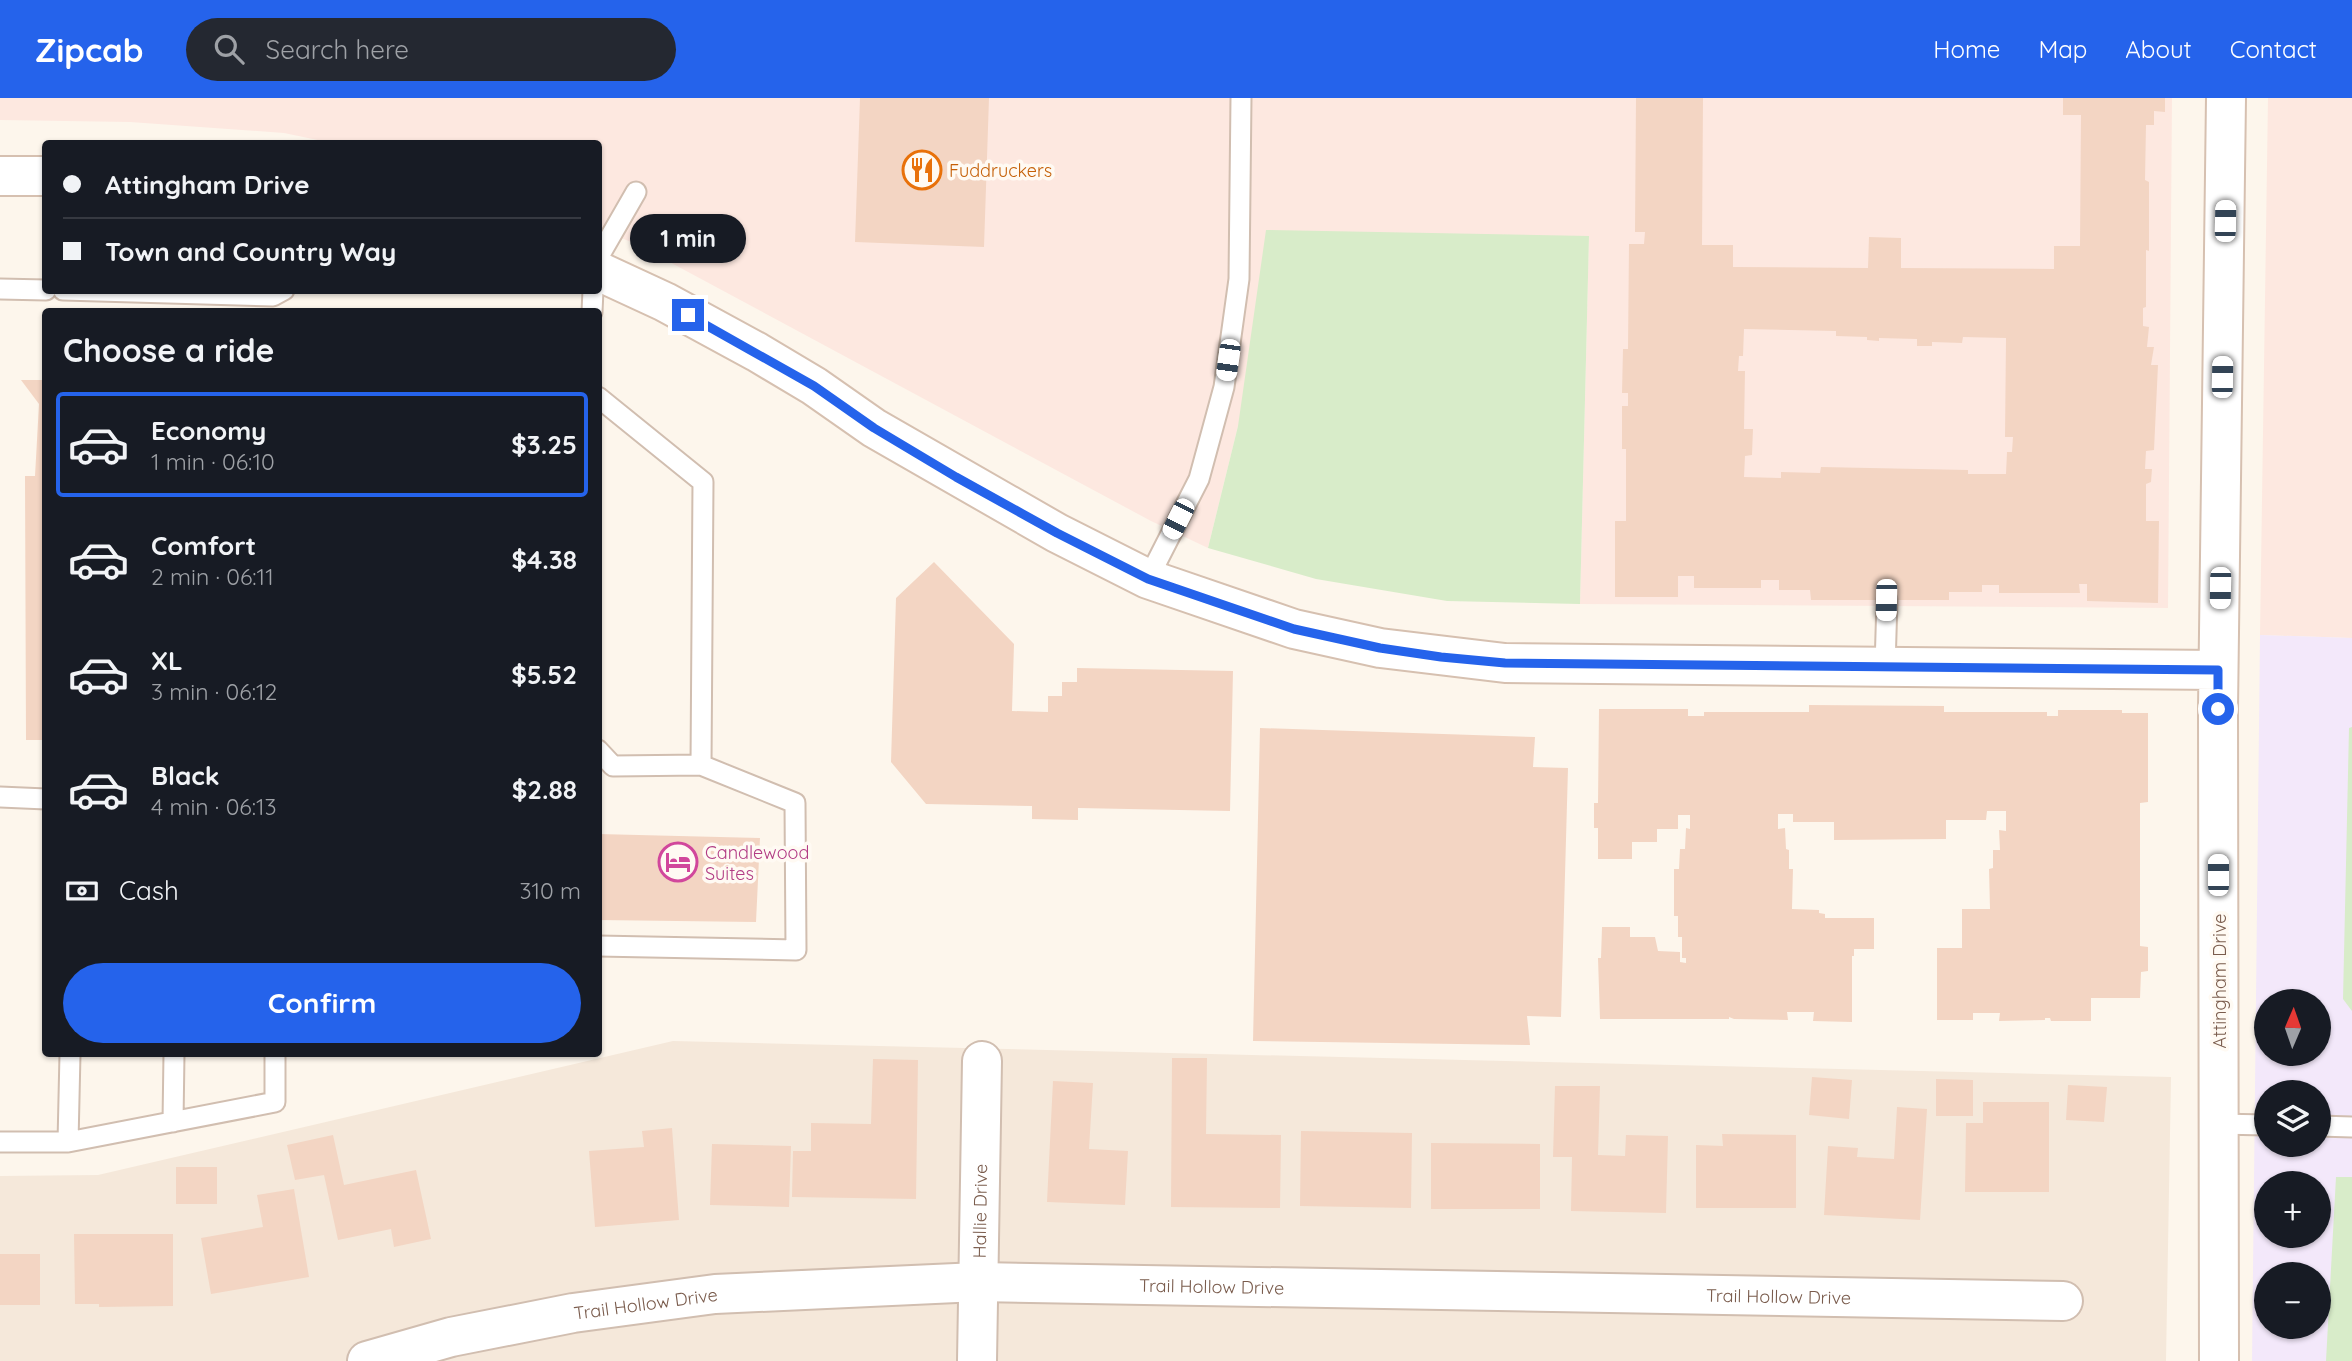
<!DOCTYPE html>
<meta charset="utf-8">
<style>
body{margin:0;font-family:Quicksand,sans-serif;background:#242831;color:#f1f3f6;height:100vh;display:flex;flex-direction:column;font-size:26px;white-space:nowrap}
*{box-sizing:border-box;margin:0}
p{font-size:23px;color:#9ea1a6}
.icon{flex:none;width:38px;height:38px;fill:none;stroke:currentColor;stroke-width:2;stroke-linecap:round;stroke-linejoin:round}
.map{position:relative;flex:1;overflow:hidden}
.panel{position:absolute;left:42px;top:210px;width:560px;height:749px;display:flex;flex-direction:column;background:#171b24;border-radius:7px;box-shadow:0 2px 5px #0004}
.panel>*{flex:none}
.guide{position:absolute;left:42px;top:42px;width:560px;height:154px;border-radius:7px;box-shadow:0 2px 5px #0004;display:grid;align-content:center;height:154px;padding:0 21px;background:#171b24}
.needle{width:46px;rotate:2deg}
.buttons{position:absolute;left:2254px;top:891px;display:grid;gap:14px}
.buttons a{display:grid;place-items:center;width:77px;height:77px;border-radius:50%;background:#171b24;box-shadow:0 2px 5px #0004;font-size:35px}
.end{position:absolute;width:32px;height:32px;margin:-16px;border:9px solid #2563eb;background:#fff;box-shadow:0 0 0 4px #fff}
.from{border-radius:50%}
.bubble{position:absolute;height:49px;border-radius:24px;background:#171b24;box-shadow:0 2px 5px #0004;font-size:23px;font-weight:700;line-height:49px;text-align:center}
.car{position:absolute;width:21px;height:42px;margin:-21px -10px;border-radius:9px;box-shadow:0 0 5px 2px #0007;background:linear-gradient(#fff 24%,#345 0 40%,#fff 0 76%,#345 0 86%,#fff 0)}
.guide b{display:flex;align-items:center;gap:24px;height:66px;font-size:26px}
.guide b+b{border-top:2px solid #363941}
.guide i{width:18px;height:18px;background:#f1f3f6}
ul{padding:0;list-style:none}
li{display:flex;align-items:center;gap:21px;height:105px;margin:0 14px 10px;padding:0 7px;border:4px solid transparent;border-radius:7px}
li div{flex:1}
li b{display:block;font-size:26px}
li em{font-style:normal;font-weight:700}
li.selected{border-color:#2563eb}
li>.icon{width:63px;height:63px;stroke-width:1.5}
h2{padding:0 21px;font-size:32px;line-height:84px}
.pay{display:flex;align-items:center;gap:18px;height:77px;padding:0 21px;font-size:26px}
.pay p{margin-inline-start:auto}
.action{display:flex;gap:14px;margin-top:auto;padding:14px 21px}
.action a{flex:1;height:80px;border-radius:42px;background:#2563eb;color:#fff;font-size:28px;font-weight:700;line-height:80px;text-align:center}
header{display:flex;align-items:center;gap:42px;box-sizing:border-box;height:98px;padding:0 35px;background:#2563eb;color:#fff}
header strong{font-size:33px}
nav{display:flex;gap:38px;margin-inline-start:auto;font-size:24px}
.search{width:490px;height:63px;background:#242831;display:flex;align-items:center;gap:18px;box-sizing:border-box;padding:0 24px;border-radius:38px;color:#9ea1a6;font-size:26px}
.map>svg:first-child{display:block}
</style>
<header>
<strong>Zipcab</strong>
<div class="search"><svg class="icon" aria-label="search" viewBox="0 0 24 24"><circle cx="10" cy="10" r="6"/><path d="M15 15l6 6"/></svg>Search here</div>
<nav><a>Home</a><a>Map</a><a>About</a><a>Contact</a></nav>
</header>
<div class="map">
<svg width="2352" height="1263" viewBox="0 0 2352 1263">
<rect width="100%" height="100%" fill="#fdf6ec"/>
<path fill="#f5e8da" d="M673,943l1498,36 -5,284h-2166v-185l98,-1z"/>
<path fill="#fde8e0" d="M0,0h2172l-4,510 -588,-4 9,-368 -351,190 -30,122 -57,-27 -515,-277 -37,-15 -1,-85h-261l-53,-11 -154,-11 -130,-2z
M2268,0h84v540l-92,-3z"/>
<path fill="#f3e8fa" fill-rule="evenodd" d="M2260,537l92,3v723h-100zM2266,903h53v53h-53zM2266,994h53v52h-53zM2266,1085h53v53h-53zM2266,1176h53v52h-53z"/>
<path fill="#d8ecc9" d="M1266,132l323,6 -9,368 -133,-3 -131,-22 -108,-31 30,-122z
M2352,629v284l-9,-12 6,-271z
M2336,1079h16v184h-26z"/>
<path fill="#f3d5c3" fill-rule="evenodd" d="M860,0h129l-5,149 -129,-5z
M1636,0h67l-1,147h31v22l135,1 1,-31 32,1v30l153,1v-23h26l1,-131h-18v-17h102v14l-11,-1v14h-8l-1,55 4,2v69l-3,-1v57l-3,1v18l6,1 -2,20h7l-3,18h7l-4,85 -8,1 -1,18h7l-1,13 -5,2v37h13l-1,82 -71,-2v-17h-8l1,9h-81v-8h-17v7h-33v8h-138l-1,-10h-31v-10h-18v8h-67v-12h-16v21h-63v-76h11v-72h-4v-43h6v-13h-6l1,-44h5l1,-105h15l1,-12h-10zM1744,231l92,2v5l31,1v3l12,1v-3l38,1v7h15v-4l30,1 1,-6 43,1 -1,99h8l-1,15h-5l-1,22h-38v-4l-147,-3 -1,6 -39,-1v6l-37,-1 1,-21 7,-1 1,-26h-9l1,-58h-7l1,-15h4z
M21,282h25v360h-20l-1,-264h10l4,-72z
M934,464l80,82 -2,67 36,1v-16h14v-14h15v-14l156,3 -3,140 -152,-3v12l-46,-1v-13l-106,-2 -35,-42 5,-164z
M1809,607l135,1v6h103v4h11v-6h64v3h26v89l-8,1v143l8,1v24l-7,1 -1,26h-49v23h-40l-1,-3h-5v2l-46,1 1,-8h-27v7h-36v-72h25v-39h28l-1,-40 4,-1v-18h7l-1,-20 7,1v-20h-19l-1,9h-40v19l-112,1v-18h-41v-8h-15v15l7,-1 1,21 3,1v19h4l-1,40 27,1v3l6,1v4h49v31h-20v7h-2v66l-39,-1 1,-9h-27l1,8 -54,-1 -5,-2v2h-129l-2,-61h3l1,-31h28v10h25l3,14 22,1v10l6,1v-5h-4v-21h-4v-21h-4v-47h5l1,-20h5l1,-21 4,1v-14h-12v14h-21v13h-25v17h-34v-31h-4v-25h4l1,-94h89v7h16v-4h105z
M1260,630l275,9 -2,30 35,1 -7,249 -34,-1 3,29 -277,-4z
M598,736l162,4 -4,84 -158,-2z
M1172,960h35l-1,76 75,1 -1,73 -109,-1z
M873,961l45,1 -2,139 -124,-2 1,-46h18v-28l60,1z
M1812,979l40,3 -3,39 -40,-4z
M1936,981l37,1v36h-37z
M1053,983l40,2 -4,66 39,2 -3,54 -78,-3z
M2068,987l39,2 -3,35 -38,-2z
M1555,988h45l-2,69 27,1 1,-21 42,1 -2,77 -95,-2 1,-54h-19z
M1983,1004h66v90h-84l1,-69h17z
M1897,1009l30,2 -7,111 -96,-5 4,-69 30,2 -1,9 37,2z
M672,1030l7,92 -84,7 -6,-76 55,-4 -2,-16z
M1301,1033l111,2 -1,75 -111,-2z
M1722,1036l74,1v73h-100v-63l27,1z
M333,1037l11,50 72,-15 15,69 -37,8 -3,-18 -53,11 -14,-65 -29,5 -8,-35z
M1431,1045l109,1v65h-109z
M712,1046l79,2 -2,61 -79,-2z
M176,1069h41v37h-41z
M294,1091l15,88 -98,17 -10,-56 62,-11 -6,-32z
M74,1136h99v72l-74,1v-3h-24z
M0,1156h40v51h-40z"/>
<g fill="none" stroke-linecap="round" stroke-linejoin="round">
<defs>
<path id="lane" d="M598,160l38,-66
M0,191l46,1
M63,192l210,6 11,-6
M592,214l1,-22
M598,299l105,85 -2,283 94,38 1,147 -198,-4
M1148,481l51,-100 25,-92 15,-108 2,-181
M1885,569l2,-67
M598,652l15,16 88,-1
M0,699l46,2
M173,1024l1,-68
M2219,1026l47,1
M2319,1028l33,1
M0,1044h68l207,-40v-48
M68,1044l2,-88"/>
<g id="street">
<path id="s1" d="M367,1263l84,-24 122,-24 142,-19 263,-12 1085,19"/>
<path id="s2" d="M977,1263l5,-300"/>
</g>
<path id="secondary" d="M0,78h46
M598,173l67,31 92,50 57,34 60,42 183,105 91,46 146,50 86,19 125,15 713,7
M2219,1263l-1,-652 8,-611"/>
</defs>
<use href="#lane" stroke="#d1beb0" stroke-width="23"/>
<use href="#street" stroke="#d1beb0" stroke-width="42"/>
<use href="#secondary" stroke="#d6c0b0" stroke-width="42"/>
<use href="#lane" stroke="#fff" stroke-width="19"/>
<use href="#street" stroke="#fff" stroke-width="38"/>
<use href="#secondary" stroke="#fff" stroke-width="38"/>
</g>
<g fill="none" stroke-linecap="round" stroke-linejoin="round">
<path stroke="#2563eb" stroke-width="9" d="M688,217l126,71 60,42 82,49 101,56 91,46 146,50 86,19 61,9 64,6 713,7v39"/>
</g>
<defs>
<symbol id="restaurant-ring" viewBox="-11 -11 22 22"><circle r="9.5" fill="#fffaf3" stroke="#e8710a" stroke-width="1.5"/><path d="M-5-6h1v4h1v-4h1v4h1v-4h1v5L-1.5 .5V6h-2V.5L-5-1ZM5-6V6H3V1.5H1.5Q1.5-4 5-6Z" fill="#e8710a"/></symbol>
<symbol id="hotel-ring" viewBox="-11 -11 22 22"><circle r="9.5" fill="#fffaf3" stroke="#d1479c" stroke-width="1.5"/><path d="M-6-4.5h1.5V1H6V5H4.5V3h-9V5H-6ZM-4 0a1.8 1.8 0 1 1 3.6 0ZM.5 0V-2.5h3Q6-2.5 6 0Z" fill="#d1479c"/></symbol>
</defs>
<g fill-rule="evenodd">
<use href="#restaurant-ring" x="900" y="50" width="44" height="44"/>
<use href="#hotel-ring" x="656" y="742" width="44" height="44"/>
</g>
<g text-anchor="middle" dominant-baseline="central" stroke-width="7" stroke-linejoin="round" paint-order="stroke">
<g font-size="18" fill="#c56008" stroke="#fffaf3" text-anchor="start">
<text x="949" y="72">Fuddruckers</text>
</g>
<g font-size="18" fill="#b23c85" stroke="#fffaf3" text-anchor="start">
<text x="705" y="754">Candlewood<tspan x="705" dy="21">Suites</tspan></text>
</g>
<g font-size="18" fill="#7a5c4d" stroke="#fffaf3">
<text transform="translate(2219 883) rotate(-90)">Attingham Drive</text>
<text stroke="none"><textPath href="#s2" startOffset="150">Hallie Drive</textPath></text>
<text stroke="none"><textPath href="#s1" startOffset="852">Trail Hollow Drive</textPath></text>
<text stroke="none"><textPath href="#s1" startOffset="1419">Trail Hollow Drive</textPath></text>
<text stroke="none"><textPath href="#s1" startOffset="285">Trail Hollow Drive</textPath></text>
</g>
</g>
</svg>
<div class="buttons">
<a><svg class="needle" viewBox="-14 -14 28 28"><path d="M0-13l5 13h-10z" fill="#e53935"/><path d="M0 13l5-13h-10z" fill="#9ea1a6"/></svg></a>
<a><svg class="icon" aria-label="layers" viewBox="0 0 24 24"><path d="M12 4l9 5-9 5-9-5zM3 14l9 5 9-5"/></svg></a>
<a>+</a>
<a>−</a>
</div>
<i class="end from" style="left:2218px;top:611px"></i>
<i class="end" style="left:688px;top:217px"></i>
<div class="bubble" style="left:630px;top:116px;width:116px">1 min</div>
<i class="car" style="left:2225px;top:123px;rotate:1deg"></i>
<i class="car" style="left:1228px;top:262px;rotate:188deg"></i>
<i class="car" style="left:2222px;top:279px;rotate:1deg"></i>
<i class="car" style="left:1178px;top:421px;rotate:207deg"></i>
<i class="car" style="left:2220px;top:490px;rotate:181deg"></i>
<i class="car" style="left:1886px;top:502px;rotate:181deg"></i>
<i class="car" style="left:2218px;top:777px;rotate:0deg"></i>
<div class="guide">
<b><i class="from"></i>Attingham Drive</b>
<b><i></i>Town and Country Way</b>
</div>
<section class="panel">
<h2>Choose a ride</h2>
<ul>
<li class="selected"><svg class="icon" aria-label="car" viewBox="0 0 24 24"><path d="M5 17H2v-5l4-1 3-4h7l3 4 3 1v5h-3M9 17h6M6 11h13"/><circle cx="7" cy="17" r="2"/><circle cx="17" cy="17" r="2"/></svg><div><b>Economy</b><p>1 min · 06:10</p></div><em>$3.25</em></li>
<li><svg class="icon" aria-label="car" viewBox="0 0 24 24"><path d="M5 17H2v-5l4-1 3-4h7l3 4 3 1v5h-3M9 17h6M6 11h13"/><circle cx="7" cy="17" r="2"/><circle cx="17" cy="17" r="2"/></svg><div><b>Comfort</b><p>2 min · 06:11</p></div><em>$4.38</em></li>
<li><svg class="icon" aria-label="car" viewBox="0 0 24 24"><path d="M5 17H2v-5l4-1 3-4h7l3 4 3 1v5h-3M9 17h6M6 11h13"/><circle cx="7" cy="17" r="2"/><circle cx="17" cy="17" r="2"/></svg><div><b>XL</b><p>3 min · 06:12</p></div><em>$5.52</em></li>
<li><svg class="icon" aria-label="car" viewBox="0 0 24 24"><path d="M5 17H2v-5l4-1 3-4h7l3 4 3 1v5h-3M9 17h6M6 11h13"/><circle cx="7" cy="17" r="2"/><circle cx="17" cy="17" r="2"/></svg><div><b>Black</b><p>4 min · 06:13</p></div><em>$2.88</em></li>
</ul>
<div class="pay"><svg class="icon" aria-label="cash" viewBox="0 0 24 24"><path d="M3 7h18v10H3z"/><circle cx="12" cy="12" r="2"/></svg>Cash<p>310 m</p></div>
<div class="action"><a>Confirm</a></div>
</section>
</div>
